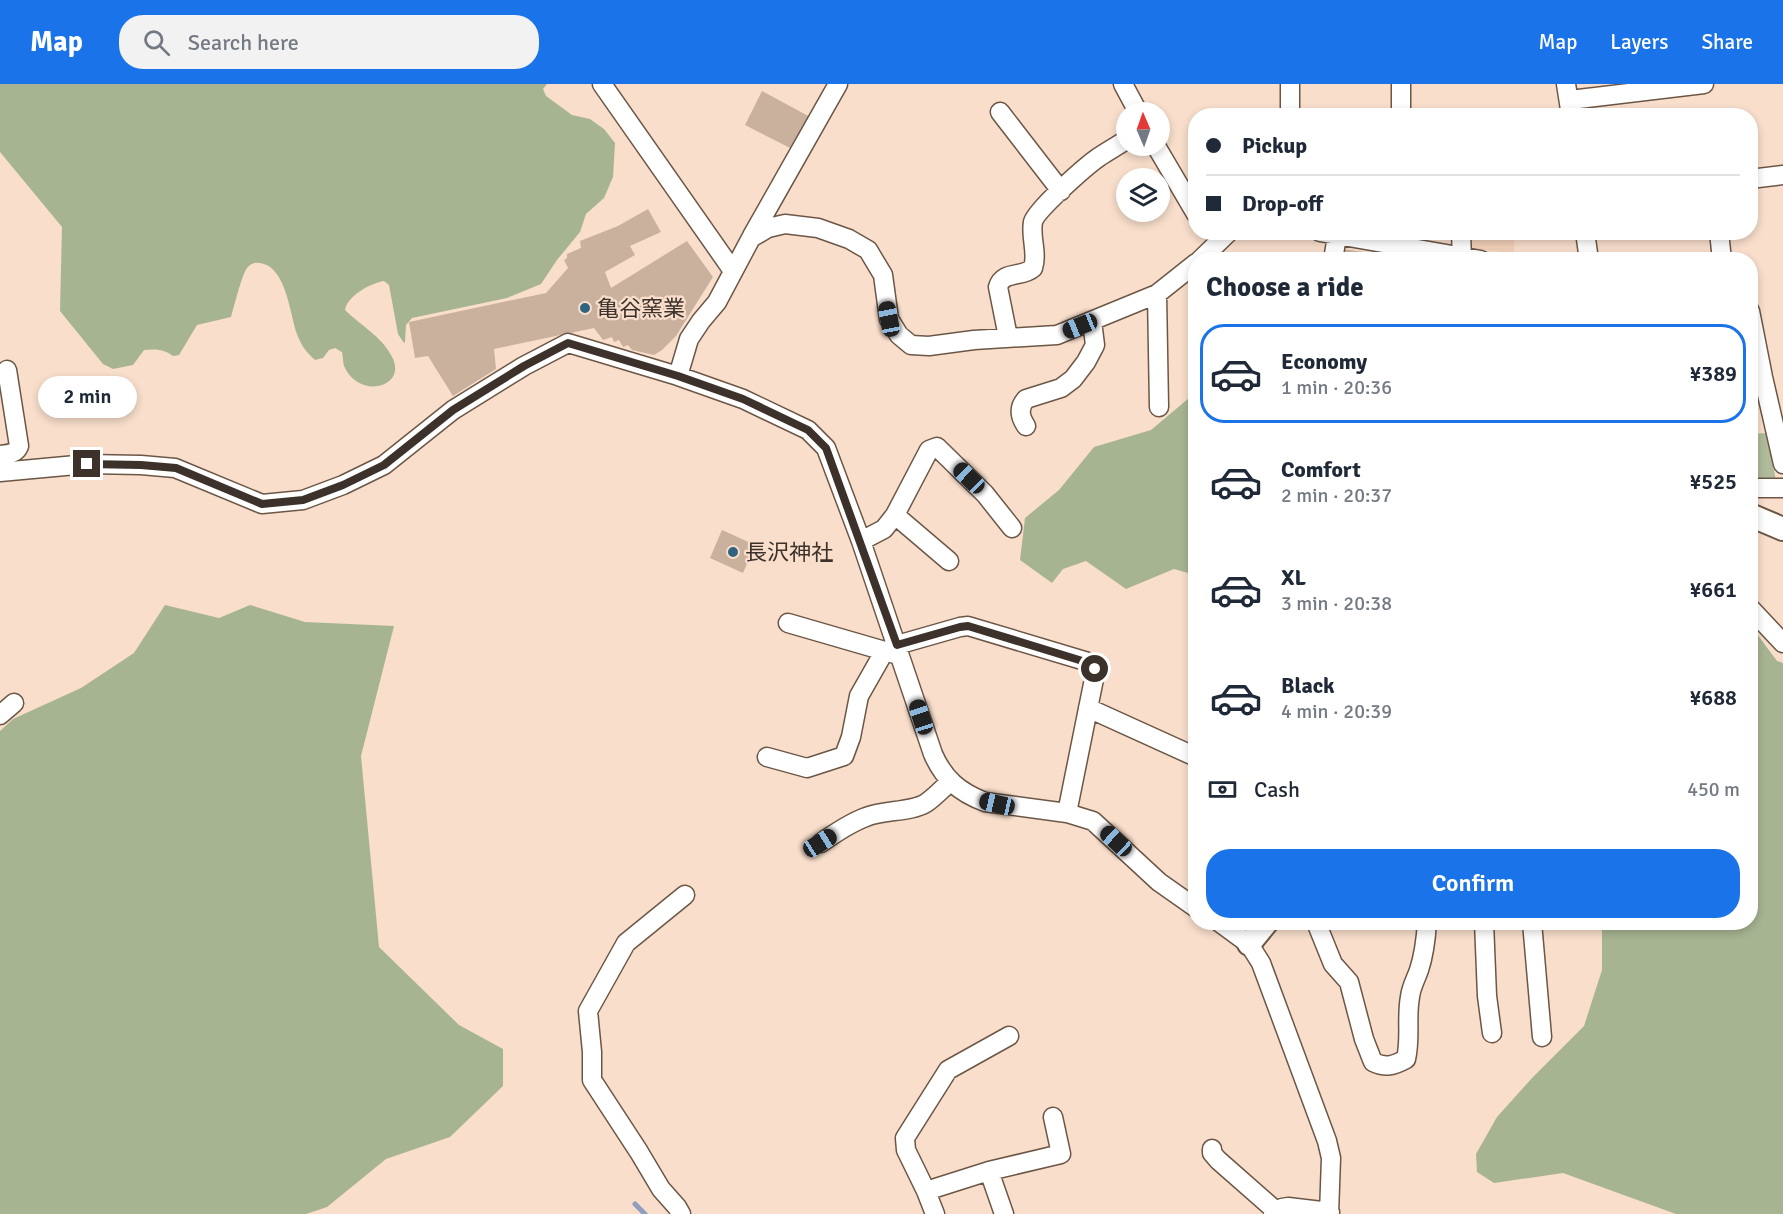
<!DOCTYPE html>
<meta charset="utf-8">
<style>
body{margin:0;font-family:Signika,"Noto Sans JP",sans-serif;background:#f2f2f3;color:#1f2937;height:100vh;display:flex;flex-direction:column;font-size:22px;white-space:nowrap}
*{box-sizing:border-box;margin:0}
p{font-size:20px;color:#747a83}
.icon{flex:none;width:33px;height:33px;fill:none;stroke:currentColor;stroke-width:2;stroke-linecap:round;stroke-linejoin:round}
.map{position:relative;flex:1;overflow:hidden}
.sheet{position:absolute;left:1188px;top:168px;width:570px;height:678px;display:flex;flex-direction:column;background:#fff;border-radius:24px;box-shadow:0 3px 9px #0003}
.sheet>*{flex:none}
.hud{position:absolute;left:1188px;top:24px;width:570px;height:132px;border-radius:24px;box-shadow:0 3px 9px #0003;display:grid;align-content:center;height:132px;padding:0 18px;background:#fff}
.needle{width:39px;rotate:358deg}
.tools{position:absolute;left:1116px;top:18px;display:grid;gap:12px}
.tools a{display:grid;place-items:center;width:54px;height:54px;border-radius:50%;background:#fff;box-shadow:0 3px 9px #0003;font-size:30px}
.end{position:absolute;width:27px;height:27px;margin:-14px;border:8px solid #3c322b;background:#fff;box-shadow:0 0 0 3px #fff}
.from{border-radius:50%}
.bubble{position:absolute;height:42px;border-radius:21px;background:#fff;box-shadow:0 3px 9px #0003;font-size:20px;font-weight:600;line-height:42px;text-align:center}
.car{position:absolute;width:18px;height:36px;margin:-18px -9px;border-radius:8px;box-shadow:0 0 4px 2px #0007;background:linear-gradient(#222 24%,#8ab4d8 0 40%,#222 0 76%,#8ab4d8 0 86%,#222 0)}
.hud b{display:flex;align-items:center;gap:21px;height:57px;font-size:22px}
.hud b+b{border-top:2px solid #e0e1e3}
.hud i{width:15px;height:15px;background:#1f2937}
ul{padding:0;list-style:none}
li{display:flex;align-items:center;gap:18px;height:99px;margin:0 12px 9px;padding:0 6px;border:3px solid transparent;border-radius:24px}
li div{flex:1}
li b{display:block;font-size:22px}
li em{font-style:normal;font-weight:600}
li.current{border-color:#1a73e8}
li>.icon{width:54px;height:54px;stroke-width:1.5}
h2{padding:0 18px;font-size:27px;line-height:72px}
.pay{display:flex;align-items:center;gap:15px;height:66px;padding:0 18px;font-size:22px}
.pay p{margin-inline-start:auto}
.action{display:flex;gap:12px;margin-top:auto;padding:12px 18px}
.action a{flex:1;height:69px;border-radius:24px;background:#1a73e8;color:#fff;font-size:24px;font-weight:600;line-height:69px;text-align:center}
header{display:flex;align-items:center;gap:36px;box-sizing:border-box;height:84px;padding:0 30px;background:#1a73e8;color:#fff}
header strong{font-size:28px}
nav{display:flex;gap:33px;margin-inline-start:auto;font-size:21px}
.search{width:420px;height:54px;background:#f2f2f3;display:flex;align-items:center;gap:15px;box-sizing:border-box;padding:0 21px;border-radius:24px;color:#747a83;font-size:22px}
.map>svg:first-child{display:block}
</style>
<header>
<strong>Map</strong>
<div class="search"><svg class="icon" aria-label="search" viewBox="0 0 24 24"><circle cx="10" cy="10" r="6"/><path d="M15 15l6 6"/></svg>Search here</div>
<nav><a>Map</a><a>Layers</a><a>Share</a></nav>
</header>
<div class="map">
<svg width="1783" height="1130" viewBox="0 0 1783 1130">
<rect width="100%" height="100%" fill="#f8decb"/>
<path fill="#f2d1b9" d="M1465,149h49v20l-50,-5z"/>
<path fill="#afbb9a" d="M1767,349l9,48 -25,1 -1,-48z"/>
<path fill="#a7b492" d="M0,0h547l-4,5 3,7 26,19 18,4 14,10 11,14 -2,34 -9,21 -18,16 -6,18 -23,28 -16,24 -34,14 -95,20 -6,7 -1,17 -1,1 -6,-9 -9,-49 -5,-4c-13,2 -37,15 -39,29 15,15 36,26 46,45 19,32 -32,46 -47,11 -1,-4 -1,-9 -2,-14l-7,-4 -6,2 -6,8 -8,2c-9,-8 -14,-15 -18,-26 -7,-20 -11,-69 -38,-71 -4,-1 -9,1 -12,5 -5,6 -13,39 -16,49l-34,8 -18,30 -6,1c-9,-7 -19,-7 -29,-6l-11,15 -20,4 -10,-5 -43,-53 2,-84 -62,-75z
M1195,309v182l-21,-6 -48,20 -40,-28 -23,8 -11,14 -32,-23 5,-42 34,-28 35,-43 57,-17z
M165,521l54,13 31,-13 55,17 89,4 -33,130 18,191 80,78 44,24v37l-53,51 -64,22 -59,48 -21,7h-306v-483l13,-12 68,-31 53,-35z
M1757,550l20,27 6,2v551h-107l-113,-41 -69,10 -17,-11 -1,-18 21,-37 35,-39 52,-52 18,-56v-47l148,-1v-287z"/>
<g fill="none" stroke-linecap="round" stroke-linejoin="round">
<path stroke="#909fbe" stroke-width="5" d="M635,1120l10,10"/>
</g>
<path fill="#cab19e" d="M762,7l50,27 -18,32 -49,-25z
M648,125l13,23 -31,14 5,9 -30,17 6,16 76,-47 26,36 -37,59 -14,14 -8,5 -22,-5 -4,-5 -5,2 -4,-7 -5,2 -2,-5 -9,3 -9,-12 -100,21 2,20 -43,27 -25,-40 -13,2 -6,-36 137,-29 22,-25 -4,-8 3,-2v-4l14,-6 -1,-7 38,-15z
M1343,165l60,9v2h-62z
M722,446l33,15 -12,28 -33,-15z"/>
<g fill="none" stroke-linecap="round" stroke-linejoin="round">
<defs>
<path id="minor" d="M602,0l131,187
M1123,0l15,28
M1566,0l5,32
M1570,16l134,-16
M1000,28l61,79
M1290,32v-32
M1401,32v-32
M1156,62l40,68
M1750,95l33,-4
M1320,148l161,28
M1461,148l1,28
M1585,148l4,28
M1719,148l3,28
M752,152l86,-152
M1200,176l29,-28
M1333,176l4,-24
M1157,210l2,113
M1750,227l13,66 20,87
M1008,253l-10,-50c5,-17 24,-9 35,-19 5,-15 -3,-31 0,-46 3,-12 53,-56 66,-65 9,-6 18,-11 27,-17
M678,292l11,-37 12,-18 16,-19 34,-64 17,-10 17,-4 33,4 31,11 19,11 15,25 6,44 10,16 12,10 18,1 45,-6 83,-5 100,-41 39,-31
M1026,342c-6,-9 -8,-18 0,-27l35,-11 12,-9 13,-17 9,-17 -3,-24
M0,371c8,-1 16,-1 19,-9l-12,-76
M0,388l87,-8 54,1 34,3 87,36 41,-4 40,-15 41,-20 69,-55 71,-44 44,-23 110,33 65,23 65,31 18,18 35,93 72,213c11,25 26,38 52,48l82,11 26,8 66,61 37,26
M1750,404h33
M895,431l54,46
M861,457l23,-12 11,-14 34,-65 8,-3 48,47 27,34
M1750,524l33,35
M788,539l107,31
M897,561l63,-18 8,-1 117,35 8,4 2,9 -28,139
M1088,624l108,49
M0,631l14,-12
M767,673l40,11 37,-12 7,-19 8,-41 25,-44
M821,759c14,-10 29,-20 45,-26 17,-7 46,-5 60,-14 9,-6 17,-15 25,-22
M1219,838l30,22 12,19 66,178 4,17 -2,56
M1316,838l17,42 16,18 15,57 9,23c13,6 20,4 33,-3 5,-21 0,-41 4,-62 1,-10 6,-18 9,-27 5,-15 7,-32 8,-48
M1484,838l3,74 5,37
M1532,838l10,115
M1212,1065v4l6,7 58,51
M926,1107l63,-20
M681,1130l-4,-7 -16,-18 -22,-37 -47,-72v-28l-4,-41 38,-68 59,-48
M935,1130l-9,-23 -20,-41 -1,-12 43,-68 61,-34
M1004,1130l-15,-43 72,-17 -8,-37
M1273,1130l9,-6 6,-1 42,5"/>
<path id="tertiary" d="M1750,431l33,14
M1249,860l18,-22"/>
</defs>
<use href="#minor" stroke="#6c5645" stroke-width="21"/>
<use href="#tertiary" stroke="#6c5645" stroke-width="26"/>
<use href="#minor" stroke="#fff" stroke-width="18"/>
<use href="#tertiary" stroke="#fff" stroke-width="22"/>
</g>
<g fill="none" stroke-linecap="round" stroke-linejoin="round">
<path stroke="#3c322b" stroke-width="8" d="M87,380l54,1 35,3 86,36 41,-4 40,-15 41,-20 69,-55 71,-44 44,-23 110,33 65,23 65,31 18,18 71,197 63,-18 8,-1 121,37 6,6"/>
</g>
<g fill="#306380" stroke="#f8decb" stroke-width="2">
<circle cx="585" cy="224" r="6"/>
<circle cx="733" cy="468" r="6"/>
</g>
<g text-anchor="middle" dominant-baseline="central" stroke-width="4.5" stroke-linejoin="round" paint-order="stroke">
<g font-size="22" fill="#3c322b" stroke="#f8decb" text-anchor="start">
<text x="597" y="224">亀谷窯業</text>
<text x="745" y="468">長沢神社</text>
</g>
</g>
</svg>
<div class="tools">
<a><svg class="needle" viewBox="-14 -14 28 28"><path d="M0-13l5 13h-10z" fill="#e53935"/><path d="M0 13l5-13h-10z" fill="#747a83"/></svg></a>
<a><svg class="icon" aria-label="layers" viewBox="0 0 24 24"><path d="M12 4l9 5-9 5-9-5zM3 14l9 5 9-5"/></svg></a>
</div>
<i class="end from" style="left:1095px;top:585px"></i>
<i class="end" style="left:87px;top:380px"></i>
<div class="bubble" style="left:38px;top:292px;width:99px">2 min</div>
<i class="car" style="left:889px;top:235px;rotate:349deg"></i>
<i class="car" style="left:1080px;top:242px;rotate:248deg"></i>
<i class="car" style="left:969px;top:394px;rotate:314deg"></i>
<i class="car" style="left:921px;top:633px;rotate:342deg"></i>
<i class="car" style="left:997px;top:720px;rotate:283deg"></i>
<i class="car" style="left:1116px;top:757px;rotate:313deg"></i>
<i class="car" style="left:820px;top:759px;rotate:58deg"></i>
<div class="hud">
<b><i class="from"></i>Pickup</b>
<b><i></i>Drop-off</b>
</div>
<section class="sheet">
<h2>Choose a ride</h2>
<ul>
<li class="current"><svg class="icon" aria-label="car" viewBox="0 0 24 24"><path d="M5 17H2v-5l4-1 3-4h7l3 4 3 1v5h-3M9 17h6M6 11h13"/><circle cx="7" cy="17" r="2"/><circle cx="17" cy="17" r="2"/></svg><div><b>Economy</b><p>1 min · 20:36</p></div><em>¥389</em></li>
<li><svg class="icon" aria-label="car" viewBox="0 0 24 24"><path d="M5 17H2v-5l4-1 3-4h7l3 4 3 1v5h-3M9 17h6M6 11h13"/><circle cx="7" cy="17" r="2"/><circle cx="17" cy="17" r="2"/></svg><div><b>Comfort</b><p>2 min · 20:37</p></div><em>¥525</em></li>
<li><svg class="icon" aria-label="car" viewBox="0 0 24 24"><path d="M5 17H2v-5l4-1 3-4h7l3 4 3 1v5h-3M9 17h6M6 11h13"/><circle cx="7" cy="17" r="2"/><circle cx="17" cy="17" r="2"/></svg><div><b>XL</b><p>3 min · 20:38</p></div><em>¥661</em></li>
<li><svg class="icon" aria-label="car" viewBox="0 0 24 24"><path d="M5 17H2v-5l4-1 3-4h7l3 4 3 1v5h-3M9 17h6M6 11h13"/><circle cx="7" cy="17" r="2"/><circle cx="17" cy="17" r="2"/></svg><div><b>Black</b><p>4 min · 20:39</p></div><em>¥688</em></li>
</ul>
<div class="pay"><svg class="icon" aria-label="cash" viewBox="0 0 24 24"><path d="M3 7h18v10H3z"/><circle cx="12" cy="12" r="2"/></svg>Cash<p>450 m</p></div>
<div class="action"><a>Confirm</a></div>
</section>
</div>
